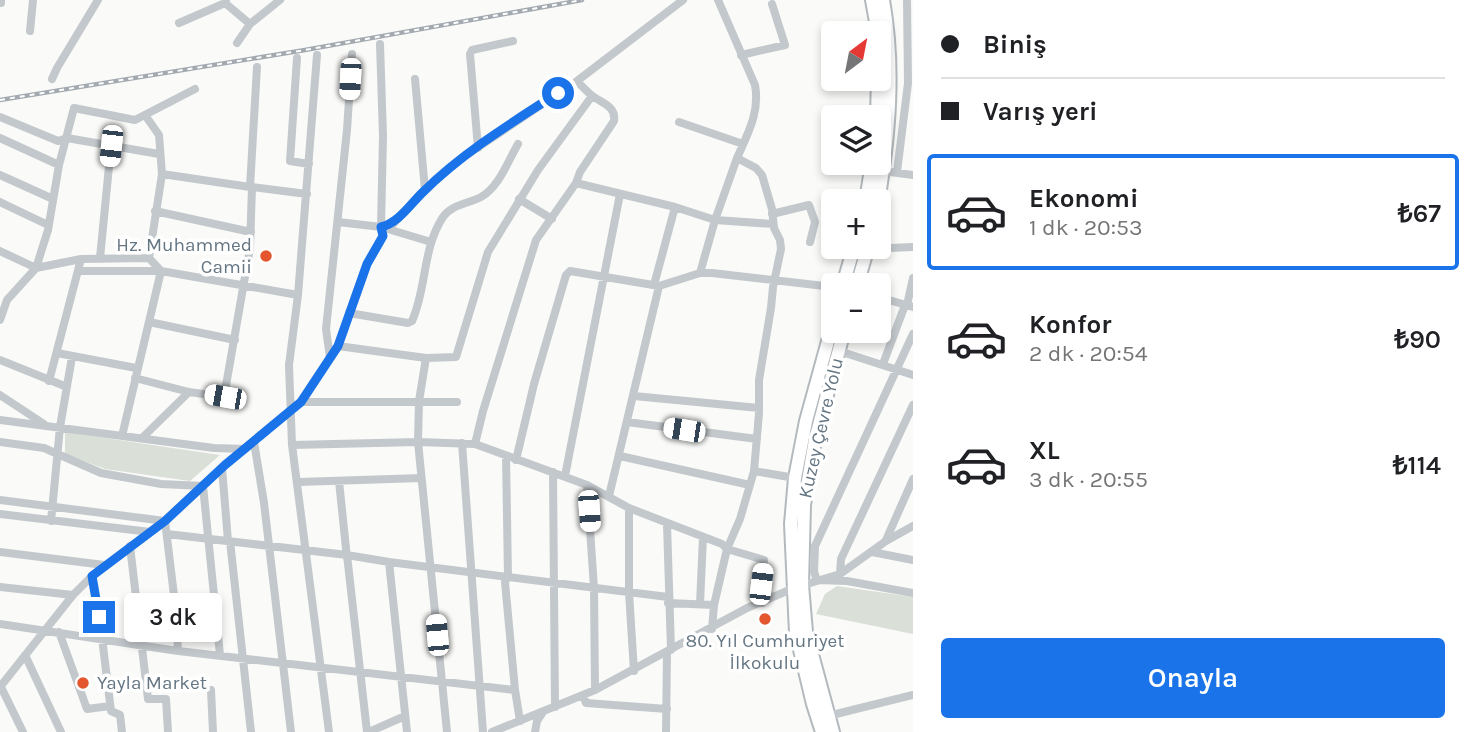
<!DOCTYPE html>
<html lang="tr">
<meta charset="utf-8">
<style>
body{margin:0;font-family:Karla,sans-serif;background:#f6f6f6;color:#202124;height:100vh;display:flex;flex-direction:column;font-size:26px;white-space:nowrap}
*{box-sizing:border-box;margin:0}
p{font-size:23px;color:#757577}
.icon{flex:none;width:38px;height:38px;fill:none;stroke:currentColor;stroke-width:2;stroke-linecap:round;stroke-linejoin:round}
.map{position:relative;flex:1;overflow:hidden}
.sheet{display:flex;flex-direction:column;background:#fff;width:560px}
.sheet>*{flex:none}
.guide{display:grid;align-content:center;height:154px;padding:0 28px;background:#fff}
.needle{width:46px;rotate:32deg}
.tools{position:absolute;left:821px;top:21px;display:grid;gap:14px}
.tools a{display:grid;place-items:center;width:70px;height:70px;border-radius:7px;background:#fff;box-shadow:0 4px 10px #0003;font-size:35px}
.end{position:absolute;width:32px;height:32px;margin:-16px;border:9px solid #1a73e8;background:#fff;box-shadow:0 0 0 4px #fff}
.from{border-radius:50%}
.bubble{position:absolute;height:49px;border-radius:7px;background:#fff;box-shadow:0 4px 10px #0003;font-size:23px;font-weight:600;line-height:49px;text-align:center}
.car{position:absolute;width:21px;height:42px;margin:-21px -10px;border-radius:9px;box-shadow:0 0 5px 2px #0007;background:linear-gradient(#fff 24%,#345 0 40%,#fff 0 76%,#345 0 86%,#fff 0)}
.guide b{display:flex;align-items:center;gap:24px;height:66px;font-size:26px}
.guide b+b{border-top:2px solid #e0e0e0}
.guide i{width:18px;height:18px;background:#202124}
ul{padding:0;list-style:none}
li{display:flex;align-items:center;gap:21px;height:116px;margin:0 14px 10px;padding:0 14px;border:4px solid transparent;border-radius:7px}
li div{flex:1}
li b{display:block;font-size:26px}
li em{font-style:normal;font-weight:600}
li.current{border-color:#1a73e8}
li>.icon{width:63px;height:63px;stroke-width:1.5}
.action{display:flex;gap:14px;margin-top:auto;padding:14px 28px}
.action a{flex:1;height:80px;border-radius:7px;background:#1a73e8;color:#fff;font-size:28px;font-weight:600;line-height:80px;text-align:center}
main{display:flex;flex:1;min-height:0}
.map>svg:first-child{display:block}
</style>
<main>
<div class="map">
<svg width="913" height="732" viewBox="0 0 913 732">
<rect width="100%" height="100%" fill="#fafaf8"/>
<path fill="#dadfd7" d="M65,432l155,23 -30,26 -85,-12 -40,-15z
M837,586l76,11v37l-97,-20 9,-20z"/>
<g fill="none" stroke-linecap="round" stroke-linejoin="round">
<defs>
<path id="highway" d="M872,0l6,33
M877,117l1,-38
M866,201l6,-38
M878,202c11,-67 17,-134 5,-202
M843,285l11,-38
M857,285l11,-38
M822,732l-9,-28 -17,-71 -5,-109 4,-46 11,-57 27,-98
M833,732l-27,-100 -4,-47 2,-80 11,-65 29,-109"/>
</defs>
<use href="#highway" stroke="#b4b9bd" stroke-width="16"/>
<path stroke="#c3c8cc" stroke-width="8" d="M226,0l-1,3 25,21 -13,19
M1,3v-3
M179,23l46,-20
M250,24l30,-24
M30,31l3,-31
M380,44l3,92 -2,91
M317,55l-19,240 -9,70 3,80 37,287
M741,55l44,-10 -13,-41
M297,58l-7,103 19,3
M52,79l5,-11 41,-68
M415,79l10,111
M145,115l14,20 3,39 -13,84 12,13
M0,117l58,24 9,-3 92,16
M679,122l64,22
M0,138l59,27
M478,148l-8,-94 2,-4 41,-9
M883,171l30,4
M897,172l11,-89 -1,-83
M162,174l88,13
M0,175l53,24
M576,183l99,24 40,13 58,4
M252,187l55,7
M519,199l33,20
M0,202l48,23
M155,211l96,21
M772,214l37,-9 6,17 -5,20
M338,222l43,5 50,15
M867,249l46,-2
M0,251l36,17 45,-9 68,-1
M100,258l11,-112
M78,271h83l137,24
M700,273l15,-53 22,-62
M654,285l21,-78
M878,297l35,10
M907,305l6,-27
M349,313l59,10 4,-2c15,-33 10,-72 31,-104 9,-13 25,-13 38,-20 18,-10 27,-36 37,-53
M0,320l7,-20 29,-32 12,-38 11,-65 15,-57 61,12 60,-31
M149,322l86,18
M913,334l-98,212 -1,26 3,8 30,1 66,12
M338,346l88,12 30,-1 32,-105 50,-82 54,-74
M839,351l74,24
M57,353l79,15
M330,358l-4,-29 21,-199 5,-76
M426,358l-7,43 -1,41 29,290
M0,360l67,27
M883,364l22,-59
M135,378l54,14 35,5 26,-149 2,-61h-2l7,-120
M49,381l32,-122
M0,395l44,29
M634,396l125,12
M301,402h156
M0,420l214,28 31,1
M627,422l130,17
M122,436l39,-165
M142,438l47,-46
M0,442l44,6 57,25 60,11 42,2 17,169
M254,442l10,61 27,229
M462,443l21,289
M475,444l8,-33 53,-171 40,-57 4,-11 34,-51c2,-14 -10,-17 -20,-24 -6,-4 -12,-11 -17,-16
M292,445l126,-3 57,2 112,41 42,23 93,36 5,5 37,11 -3,25 1,18
M506,456l2,120 -3,6 10,108
M620,456l130,29
M516,460l18,-76 32,-109 4,-4 89,15 41,-13h12l121,14
M222,468l6,73
M754,471l41,7
M553,472l2,235
M565,476l55,-282
M339,481l8,77
M299,482l122,-4
M587,485l7,103 1,102
M609,496l50,-210
M0,500l165,21 11,91 2,39
M629,508v85l5,78
M0,514l150,18
M51,521l9,-94 12,-70
M667,524l4,126
M167,534l180,21 20,177
M886,540l27,-61
M230,541l21,191
M130,546l18,153h18l2,33
M0,552l104,13
M872,552l41,8
M347,555l42,7 279,35
M389,562l18,170
M840,574l1,-15 72,-154
M92,576l10,62 9,73 9,4 2,17
M0,587l73,8
M668,603l46,2
M700,604l3,-67
M0,624l178,27 337,39 5,31
M712,629l2,-24 13,-56 13,-30 14,-48 5,-58v-33l12,-72 2,-21 8,-38 -1,-9 -6,-12 -2,-19 -10,-34 -6,-7 -19,-10c11,-25 23,-46 18,-73l-37,-85
M59,632l28,77 23,-3
M25,655l36,77
M0,687l73,-92 19,-19 73,-55 60,-56 76,-63 37,-56 29,-82 16,-28 -2,-9 12,-3 32,-34 34,-30 118,-79 106,-81
M1,687l22,45
M211,690l2,42
M583,695l3,8 81,6
M828,716l85,-21
M369,732l36,-16
M492,732l103,-42 152,-82 47,-20 46,-14 46,-33 27,-15
M535,732l2,-11 6,-9
M666,732l1,-80"/>
<use href="#highway" stroke="#fff" stroke-width="12"/>
<defs>
<path id="rail" d="M0,100l305,-50 277,-50"/>
</defs>
<use href="#rail" stroke="#a2aab0" stroke-width="4.5"/>
<use href="#rail" stroke="#fff" stroke-width="2" stroke-dasharray="5" stroke-linecap="butt"/>
</g>
<g fill="none" stroke-linecap="round" stroke-linejoin="round">
<path stroke="#1a73e8" stroke-width="9" d="M99,617l-7,-41 73,-55 60,-56 76,-63 37,-56 29,-82 16,-28 -2,-9c17,-4 28,-21 41,-34 39,-39 89,-70 136,-100"/>
</g>
<g fill="#e4572e" stroke="#fff" stroke-width="2.5">
<circle cx="266" cy="256" r="7"/>
<circle cx="765" cy="619" r="7"/>
<circle cx="83" cy="683" r="7"/>
</g>
<g text-anchor="middle" dominant-baseline="central" stroke-width="7" stroke-linejoin="round" paint-order="stroke">
<g font-size="19" fill="#657683" stroke="#fff" text-anchor="end">
<text x="252" y="245">Hz. Muhammed<tspan x="252" dy="22">Camii</tspan></text>
<text x="765" y="641" text-anchor="middle">80. Yıl Cumhuriyet<tspan x="765" dy="22">İlkokulu</tspan></text>
<text x="97" y="683" text-anchor="start">Yayla Market</text>
</g>
<g font-size="19" fill="#657683" stroke="#fff">
<text transform="translate(821 428) rotate(-77)">Kuzey Çevre Yolu</text>
</g>
</g>
</svg>
<div class="tools">
<a><svg class="needle" viewBox="-14 -14 28 28"><path d="M0-13l5 13h-10z" fill="#e53935"/><path d="M0 13l5-13h-10z" fill="#757577"/></svg></a>
<a><svg class="icon" aria-label="layers" viewBox="0 0 24 24"><path d="M12 4l9 5-9 5-9-5zM3 14l9 5 9-5"/></svg></a>
<a>+</a>
<a>−</a>
</div>
<i class="end from" style="left:558px;top:93px"></i>
<i class="end" style="left:99px;top:617px"></i>
<div class="bubble" style="left:124px;top:593px;width:98px">3 dk</div>
<i class="car" style="left:350px;top:79px;rotate:183deg"></i>
<i class="car" style="left:111px;top:146px;rotate:186deg"></i>
<i class="car" style="left:225px;top:397px;rotate:280deg"></i>
<i class="car" style="left:684px;top:430px;rotate:279deg"></i>
<i class="car" style="left:589px;top:511px;rotate:176deg"></i>
<i class="car" style="left:761px;top:584px;rotate:7deg"></i>
<i class="car" style="left:437px;top:635px;rotate:355deg"></i>
</div>
<section class="sheet">
<div class="guide">
<b><i class="from"></i>Biniş</b>
<b><i></i>Varış yeri</b>
</div>
<ul>
<li class="current"><svg class="icon" aria-label="car" viewBox="0 0 24 24"><path d="M5 17H2v-5l4-1 3-4h7l3 4 3 1v5h-3M9 17h6M6 11h13"/><circle cx="7" cy="17" r="2"/><circle cx="17" cy="17" r="2"/></svg><div><b>Ekonomi</b><p>1 dk · 20:53</p></div><em>₺67</em></li>
<li><svg class="icon" aria-label="car" viewBox="0 0 24 24"><path d="M5 17H2v-5l4-1 3-4h7l3 4 3 1v5h-3M9 17h6M6 11h13"/><circle cx="7" cy="17" r="2"/><circle cx="17" cy="17" r="2"/></svg><div><b>Konfor</b><p>2 dk · 20:54</p></div><em>₺90</em></li>
<li><svg class="icon" aria-label="car" viewBox="0 0 24 24"><path d="M5 17H2v-5l4-1 3-4h7l3 4 3 1v5h-3M9 17h6M6 11h13"/><circle cx="7" cy="17" r="2"/><circle cx="17" cy="17" r="2"/></svg><div><b>XL</b><p>3 dk · 20:55</p></div><em>₺114</em></li>
</ul>
<div class="action"><a>Onayla</a></div>
</section>
</main>
